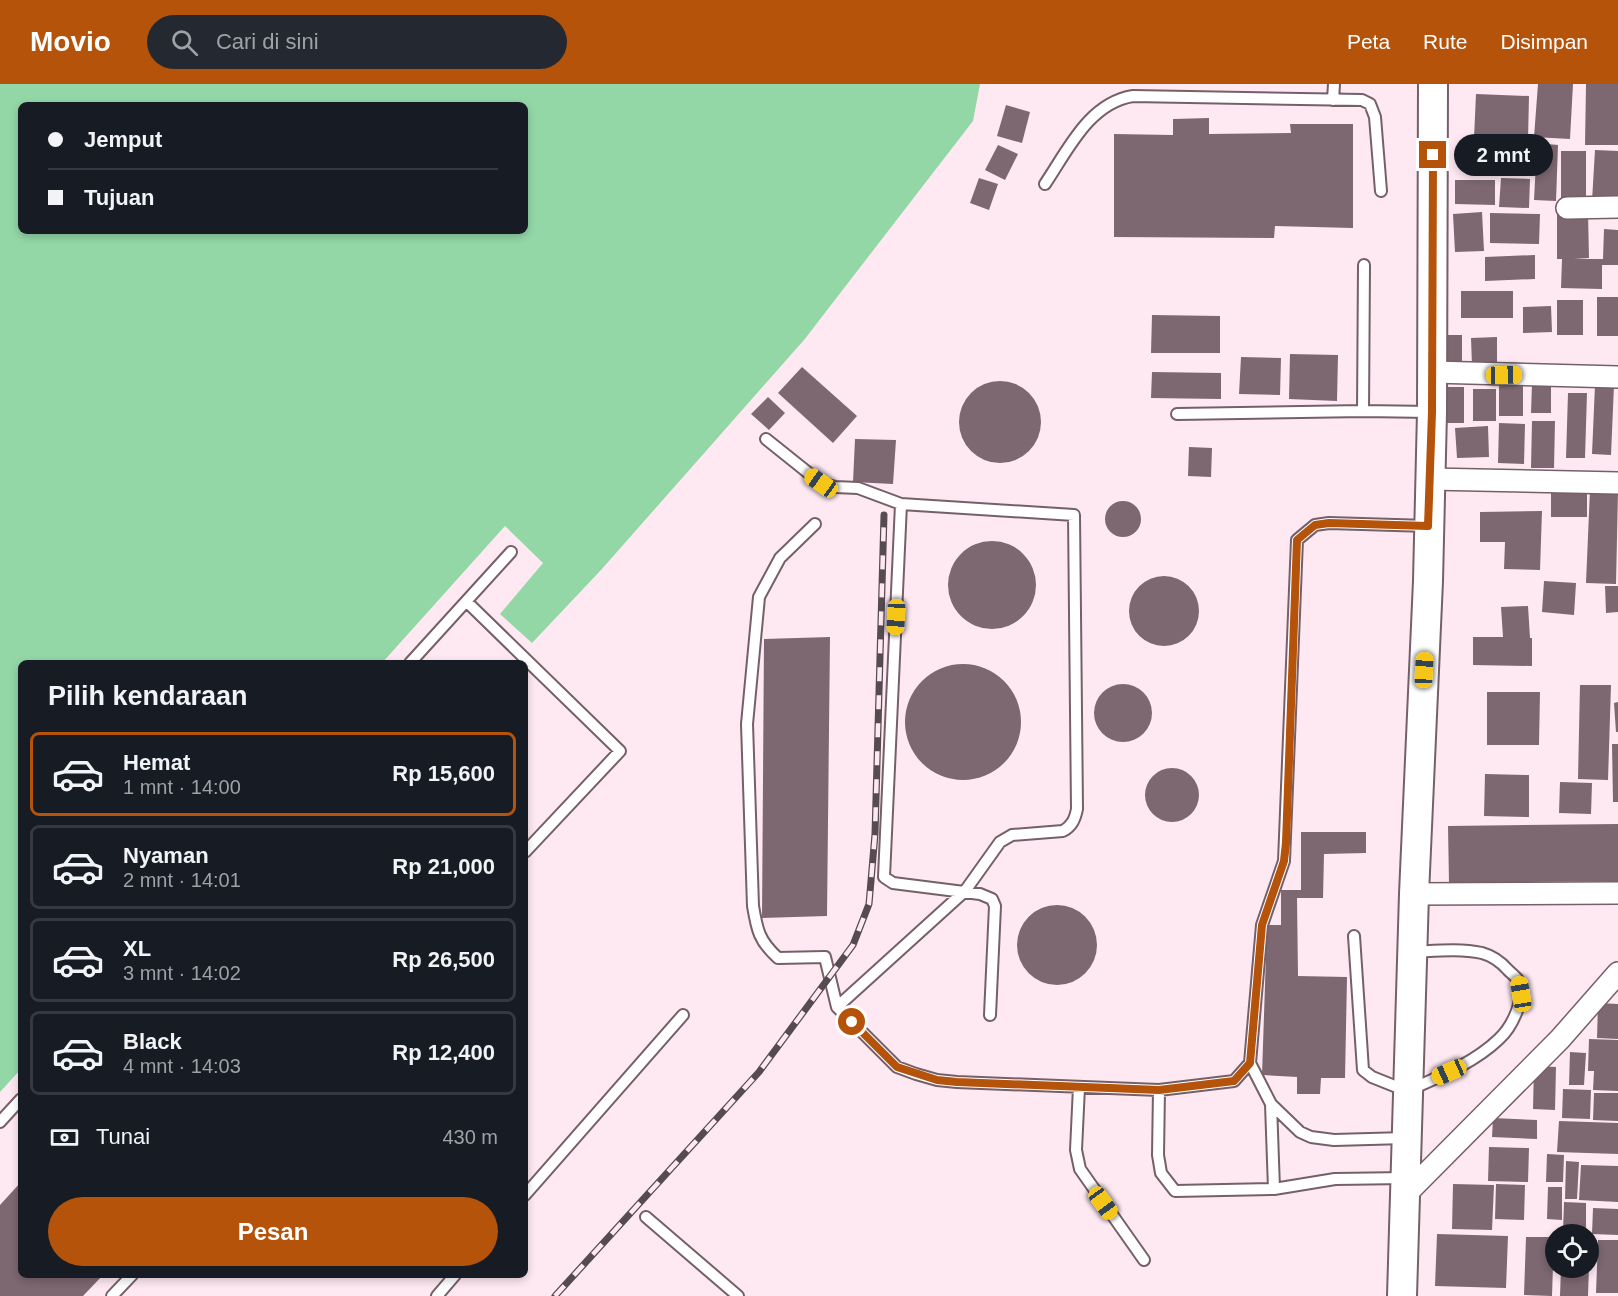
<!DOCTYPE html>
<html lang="id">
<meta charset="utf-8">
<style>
body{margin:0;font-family:Arial,sans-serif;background:#242831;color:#f1f3f6;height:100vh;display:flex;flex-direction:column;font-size:22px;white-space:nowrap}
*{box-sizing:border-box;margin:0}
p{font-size:20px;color:#9ea1a6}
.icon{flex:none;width:33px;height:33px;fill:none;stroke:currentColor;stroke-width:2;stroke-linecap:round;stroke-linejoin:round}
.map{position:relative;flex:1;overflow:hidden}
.side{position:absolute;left:18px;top:576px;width:510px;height:618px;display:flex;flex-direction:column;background:#171b24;border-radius:9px;box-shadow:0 3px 9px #0003}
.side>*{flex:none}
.guide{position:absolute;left:18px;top:18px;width:510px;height:132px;border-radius:9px;box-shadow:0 3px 9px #0003;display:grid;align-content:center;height:132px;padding:0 30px;background:#171b24}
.buttons{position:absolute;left:1545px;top:1140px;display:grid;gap:12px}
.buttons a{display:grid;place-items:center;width:54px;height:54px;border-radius:50%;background:#171b24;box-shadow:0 3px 9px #0003;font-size:30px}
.end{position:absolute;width:27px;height:27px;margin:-14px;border:8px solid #b45309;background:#fff;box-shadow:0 0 0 3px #fff}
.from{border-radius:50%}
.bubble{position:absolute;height:42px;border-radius:21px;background:#171b24;box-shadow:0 3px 9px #0003;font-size:20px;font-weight:700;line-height:42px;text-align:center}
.car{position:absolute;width:18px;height:36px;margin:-18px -9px;border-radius:8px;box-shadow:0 0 4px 2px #0007;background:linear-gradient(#f5c518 24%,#345 0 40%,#f5c518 0 76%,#345 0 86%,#f5c518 0)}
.guide b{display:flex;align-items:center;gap:21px;height:57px;font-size:22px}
.guide b+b{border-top:2px solid #363941}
.guide i{width:15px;height:15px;background:#f1f3f6}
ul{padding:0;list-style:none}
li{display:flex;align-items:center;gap:18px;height:84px;margin:0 12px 9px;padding:0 18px;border:3px solid #363941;border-radius:9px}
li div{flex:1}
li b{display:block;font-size:22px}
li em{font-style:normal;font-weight:700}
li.current{border-color:#b45309}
li>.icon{width:54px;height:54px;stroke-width:1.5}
h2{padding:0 30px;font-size:27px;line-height:72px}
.pay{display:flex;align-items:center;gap:15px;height:66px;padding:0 30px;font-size:22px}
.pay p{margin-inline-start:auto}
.cta{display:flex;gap:12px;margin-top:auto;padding:12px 30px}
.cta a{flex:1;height:69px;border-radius:36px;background:#b45309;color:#fff;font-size:24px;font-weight:700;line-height:69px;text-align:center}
header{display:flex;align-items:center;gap:36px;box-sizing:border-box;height:84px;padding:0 30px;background:#b45309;color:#fff}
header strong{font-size:28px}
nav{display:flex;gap:33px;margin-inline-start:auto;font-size:21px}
.search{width:420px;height:54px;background:#242831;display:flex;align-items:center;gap:15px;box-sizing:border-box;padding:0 21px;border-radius:33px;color:#9ea1a6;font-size:22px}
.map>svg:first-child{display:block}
</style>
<header>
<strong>Movio</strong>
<div class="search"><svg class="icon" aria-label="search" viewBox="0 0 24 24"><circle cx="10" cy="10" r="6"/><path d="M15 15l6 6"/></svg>Cari di sini</div>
<nav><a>Peta</a><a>Rute</a><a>Disimpan</a></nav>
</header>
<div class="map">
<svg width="1618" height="1212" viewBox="0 0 1618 1212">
<rect width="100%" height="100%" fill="#fee9f2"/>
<path fill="#93d7a7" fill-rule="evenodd" d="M0,0h980l-7,37 -169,219 -203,230 -69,73 -32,-29 43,-51 -38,-37 -123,137h-361v406l-21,23zM21,21h504v126h-504z"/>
<path fill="#7d6771" d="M1538,0h35l-3,55 -36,-2z
M1586,0h32v61h-33z
M1476,10l53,2 -1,44 -54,-2z
M1006,21l24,7 -8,31 -25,-7z
M1209,34v16l82,-1 -1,-9h63v104l-78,-2 -1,12 -160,-1v-103l59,1v-16z
M1537,59l21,2 -2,56 -22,-1z
M998,61l20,9 -13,26 -20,-10z
M1528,61v26l-33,2 -2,-27z
M1595,66l23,1v51l-26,-1z
M1561,67h25v49l-25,-1z
M979,94l19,6 -9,26 -19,-7z
M1501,94l29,1 -1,29 -30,-1z
M1455,96h40v25l-40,-1z
M1482,128l2,39 -29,1 -2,-38z
M1490,129l50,1 -1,30 -49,-1z
M1588,129l1,45 -15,1h29l1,-30 14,1v35h-16v24l-41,-1 1,-29h-5v-45z
M1535,171v24l-50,2v-24z
M1461,207h52v27h-52z
M1597,213h21v39h-21z
M1557,216h26v35h-26z
M1551,222l1,26 -29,1v-26z
M1152,231l68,1v37h-69z
M1442,251h20v35l-21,-1z
M1497,253v28l-25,1 -1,-28z
M1290,270l48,1 -1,46 -48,-2z
M1241,273l40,1 -1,37 -41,-1z
M802,283l55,49 -24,27 -55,-50z
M1152,288l69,1v26l-70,-1z
M959 338a41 41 0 1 1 82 0a41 41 0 1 1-82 0Z
M1532,299h19v30h-20z
M1595,301h19l-3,70 -19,-1z
M1499,302h24v30h-24z
M1442,303h22v36h-22z
M1473,305h23v32h-23z
M1568,309h19l-2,65h-19z
M768,313l17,16 -16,17 -18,-16z
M1532,337h23l-1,47h-23z
M1499,339l26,1 -1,40 -26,-1z
M1488,342l1,31 -32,1 -2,-30z
M855,355l41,1 -3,44 -40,-2z
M1189,363l23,1 -1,29 -23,-1z
M1590,406l28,1 -2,93 -30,-1z
M1551,409h36v24h-36z
M1105 435a18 18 0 1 1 36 0a18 18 0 1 1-36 0Z
M1542,427l-2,59 -36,-1 1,-27h-25v-30z
M948 501a44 44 0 1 1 88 0a44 44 0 1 1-88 0Z
M1129 527a35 35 0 1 1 70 0a35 35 0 1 1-70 0Z
M1544,497l32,2 -2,32 -32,-3z
M1605,502h13v26l-12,1z
M1528,522l2,32h2v28l-59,-1v-28h30l-2,-30z
M830,553l-3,279 -65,2 2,-279z
M905 638a58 58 0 1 1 116 0a58 58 0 1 1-116 0Z
M1094 629a29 29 0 1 1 58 0a29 29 0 1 1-58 0Z
M1580,601h31l-3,95 -30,-1z
M1487,608h53l-1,53h-52z
M1618,618v30h-2l-2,-29z
M1612,660h6v58h-5z
M1145 711a27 27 0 1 1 54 0a27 27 0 1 1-54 0Z
M1485,690l44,1v42l-45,-1z
M1560,698l32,1 -1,31 -32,-1z
M1618,740v57l-169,2 -1,-57z
M1301,748h65v21l-42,1 -1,44h-26l1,78 49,1 -2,101h-24l-1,16h-23v-17l-35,-2 5,-150h14v-35h20z
M1017 861a40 40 0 1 1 80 0a40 40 0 1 1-80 0Z
M1598,919l20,1v35l-21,-1z
M1589,955l29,1v51l-25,-1 1,-19h-6z
M1570,968l16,1 -2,32h-15z
M1534,982l22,1 -1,43 -22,-1z
M1563,1005l28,1 -1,29 -28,-1z
M1594,1009h24v28l-25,-1z
M1493,1034l44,2v19l-45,-2z
M1559,1037l59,2v31l-61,-2z
M1489,1063l40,1 -1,34 -40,-1z
M1547,1070l17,1 -1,27h-17z
M1566,1077l13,1 -2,37h-12z
M1581,1081l37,1v36l-39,-2z
M21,1098v93h82l-20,21h-83v-91z
M1453,1100l41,1 -2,45 -40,-1z
M1496,1100l29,1 -1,35 -29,-1z
M1548,1103h14v33l-15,-1z
M1564,1118l22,1v29l-23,-1z
M1593,1124l25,1v26l-26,-1z
M1437,1150l71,2 -2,52 -71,-2z
M1526,1153h28l-2,59 -28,-1z
M1598,1156h20v53h-22z
M1561,1184h28l-1,28h-28z"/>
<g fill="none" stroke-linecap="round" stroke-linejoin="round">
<defs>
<path id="service" d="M1333,16l1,-16
M1045,100c23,-34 44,-81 88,-88l229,4 8,4 5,13 6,74
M1363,327l1,-146
M1177,330l186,-3 68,1
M766,355l55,44 14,4 23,1 43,16 173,11 3,294c-2,10 -5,17 -14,22l-51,4 -12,7 -35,49 -128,116
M901,420l-17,373 9,6 87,11 12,5 3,7 -5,109
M815,440l-35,34 -21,39 -12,127 6,182c4,24 6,35 25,52l47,-1 12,50 60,60 19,7 21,6 20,2 202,8 75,-9 16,-18
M467,518l153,149 -95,101
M410,579l101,-111
M1354,852l9,134 9,7 35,14c32,-14 67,-28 92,-52 13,-12 28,-42 19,-59 -2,-3 -7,-7 -10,-10 -7,-8 -15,-14 -26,-17 -23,-5 -47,-2 -70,-1
M1079,1003l-3,63 4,19 64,91
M1159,1006l-1,65 3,18 14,18 99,-2 61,-10 71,-1
M1271,1020l3,85
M0,1038l21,-23
M1405,1054l-71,2 -23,-3 -11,-5 -29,-28 -21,-41 12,-138 22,-64 13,-321 18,-15 14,-2 99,3
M525,1111l158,-180
M646,1133l92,79
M112,1212l20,-21
M437,1212l18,-21"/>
<path id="minor" d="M1567,124l51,-1
M1432,288l186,5
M1430,395l188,4
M1414,810l204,-1
M1405,1111l155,-156 58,-66"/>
<path id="secondary" d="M1402,1212l12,-402 14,-313 4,-169 1,-328"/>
</defs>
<use href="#service" stroke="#756069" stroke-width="14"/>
<use href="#minor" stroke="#756069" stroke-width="24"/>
<use href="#secondary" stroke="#756069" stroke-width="32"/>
<use href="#service" stroke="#fff" stroke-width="10"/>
<use href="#minor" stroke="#fff" stroke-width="21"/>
<use href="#secondary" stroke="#fff" stroke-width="28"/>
<defs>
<path id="rail" d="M555,1212l204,-224 94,-127 16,-41 6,-70 9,-319"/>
</defs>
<use href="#rail" stroke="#564b50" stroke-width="7"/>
<use href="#rail" stroke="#fee9f2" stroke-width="4.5" stroke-dasharray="14" stroke-linecap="butt"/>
</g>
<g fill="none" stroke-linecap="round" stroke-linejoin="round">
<path stroke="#b45309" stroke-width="8" d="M852,938l45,45 40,13 20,2 202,8 75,-9 16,-18 12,-138 22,-64 2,-18 11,-303 18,-15 14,-2 99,3 4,-114 1,-257"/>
</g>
</svg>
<div class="buttons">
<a><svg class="icon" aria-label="locate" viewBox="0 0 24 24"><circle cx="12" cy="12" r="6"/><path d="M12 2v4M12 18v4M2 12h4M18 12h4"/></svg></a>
</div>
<i class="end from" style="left:852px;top:938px"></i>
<i class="end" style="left:1433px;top:71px"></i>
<div class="bubble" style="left:1454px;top:50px;width:99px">2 mnt</div>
<i class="car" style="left:1504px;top:291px;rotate:89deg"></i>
<i class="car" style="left:821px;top:399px;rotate:305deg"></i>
<i class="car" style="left:896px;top:533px;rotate:183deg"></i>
<i class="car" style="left:1424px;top:586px;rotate:3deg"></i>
<i class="car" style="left:1521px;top:910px;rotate:351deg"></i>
<i class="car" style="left:1449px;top:988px;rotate:246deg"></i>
<i class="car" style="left:1103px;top:1119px;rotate:144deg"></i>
<div class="guide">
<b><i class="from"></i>Jemput</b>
<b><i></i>Tujuan</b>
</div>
<section class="side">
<h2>Pilih kendaraan</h2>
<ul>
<li class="current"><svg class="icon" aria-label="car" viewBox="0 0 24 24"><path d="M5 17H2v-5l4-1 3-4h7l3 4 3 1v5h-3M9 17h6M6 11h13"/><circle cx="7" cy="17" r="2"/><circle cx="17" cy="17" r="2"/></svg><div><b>Hemat</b><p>1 mnt · 14:00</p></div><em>Rp 15,600</em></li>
<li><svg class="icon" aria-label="car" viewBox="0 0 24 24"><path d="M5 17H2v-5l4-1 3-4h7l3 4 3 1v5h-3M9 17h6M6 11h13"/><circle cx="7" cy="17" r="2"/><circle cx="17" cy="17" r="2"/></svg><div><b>Nyaman</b><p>2 mnt · 14:01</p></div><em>Rp 21,000</em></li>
<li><svg class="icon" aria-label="car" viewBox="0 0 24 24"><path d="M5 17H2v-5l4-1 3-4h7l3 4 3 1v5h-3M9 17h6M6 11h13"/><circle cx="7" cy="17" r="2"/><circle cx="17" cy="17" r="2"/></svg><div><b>XL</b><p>3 mnt · 14:02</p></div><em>Rp 26,500</em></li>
<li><svg class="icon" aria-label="car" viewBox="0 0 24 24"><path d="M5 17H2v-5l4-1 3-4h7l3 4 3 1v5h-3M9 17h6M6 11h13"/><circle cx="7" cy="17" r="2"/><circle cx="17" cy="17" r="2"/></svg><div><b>Black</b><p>4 mnt · 14:03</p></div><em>Rp 12,400</em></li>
</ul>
<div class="pay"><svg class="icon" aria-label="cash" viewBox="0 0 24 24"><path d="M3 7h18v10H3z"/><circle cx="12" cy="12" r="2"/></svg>Tunai<p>430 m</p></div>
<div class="cta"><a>Pesan</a></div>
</section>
</div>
